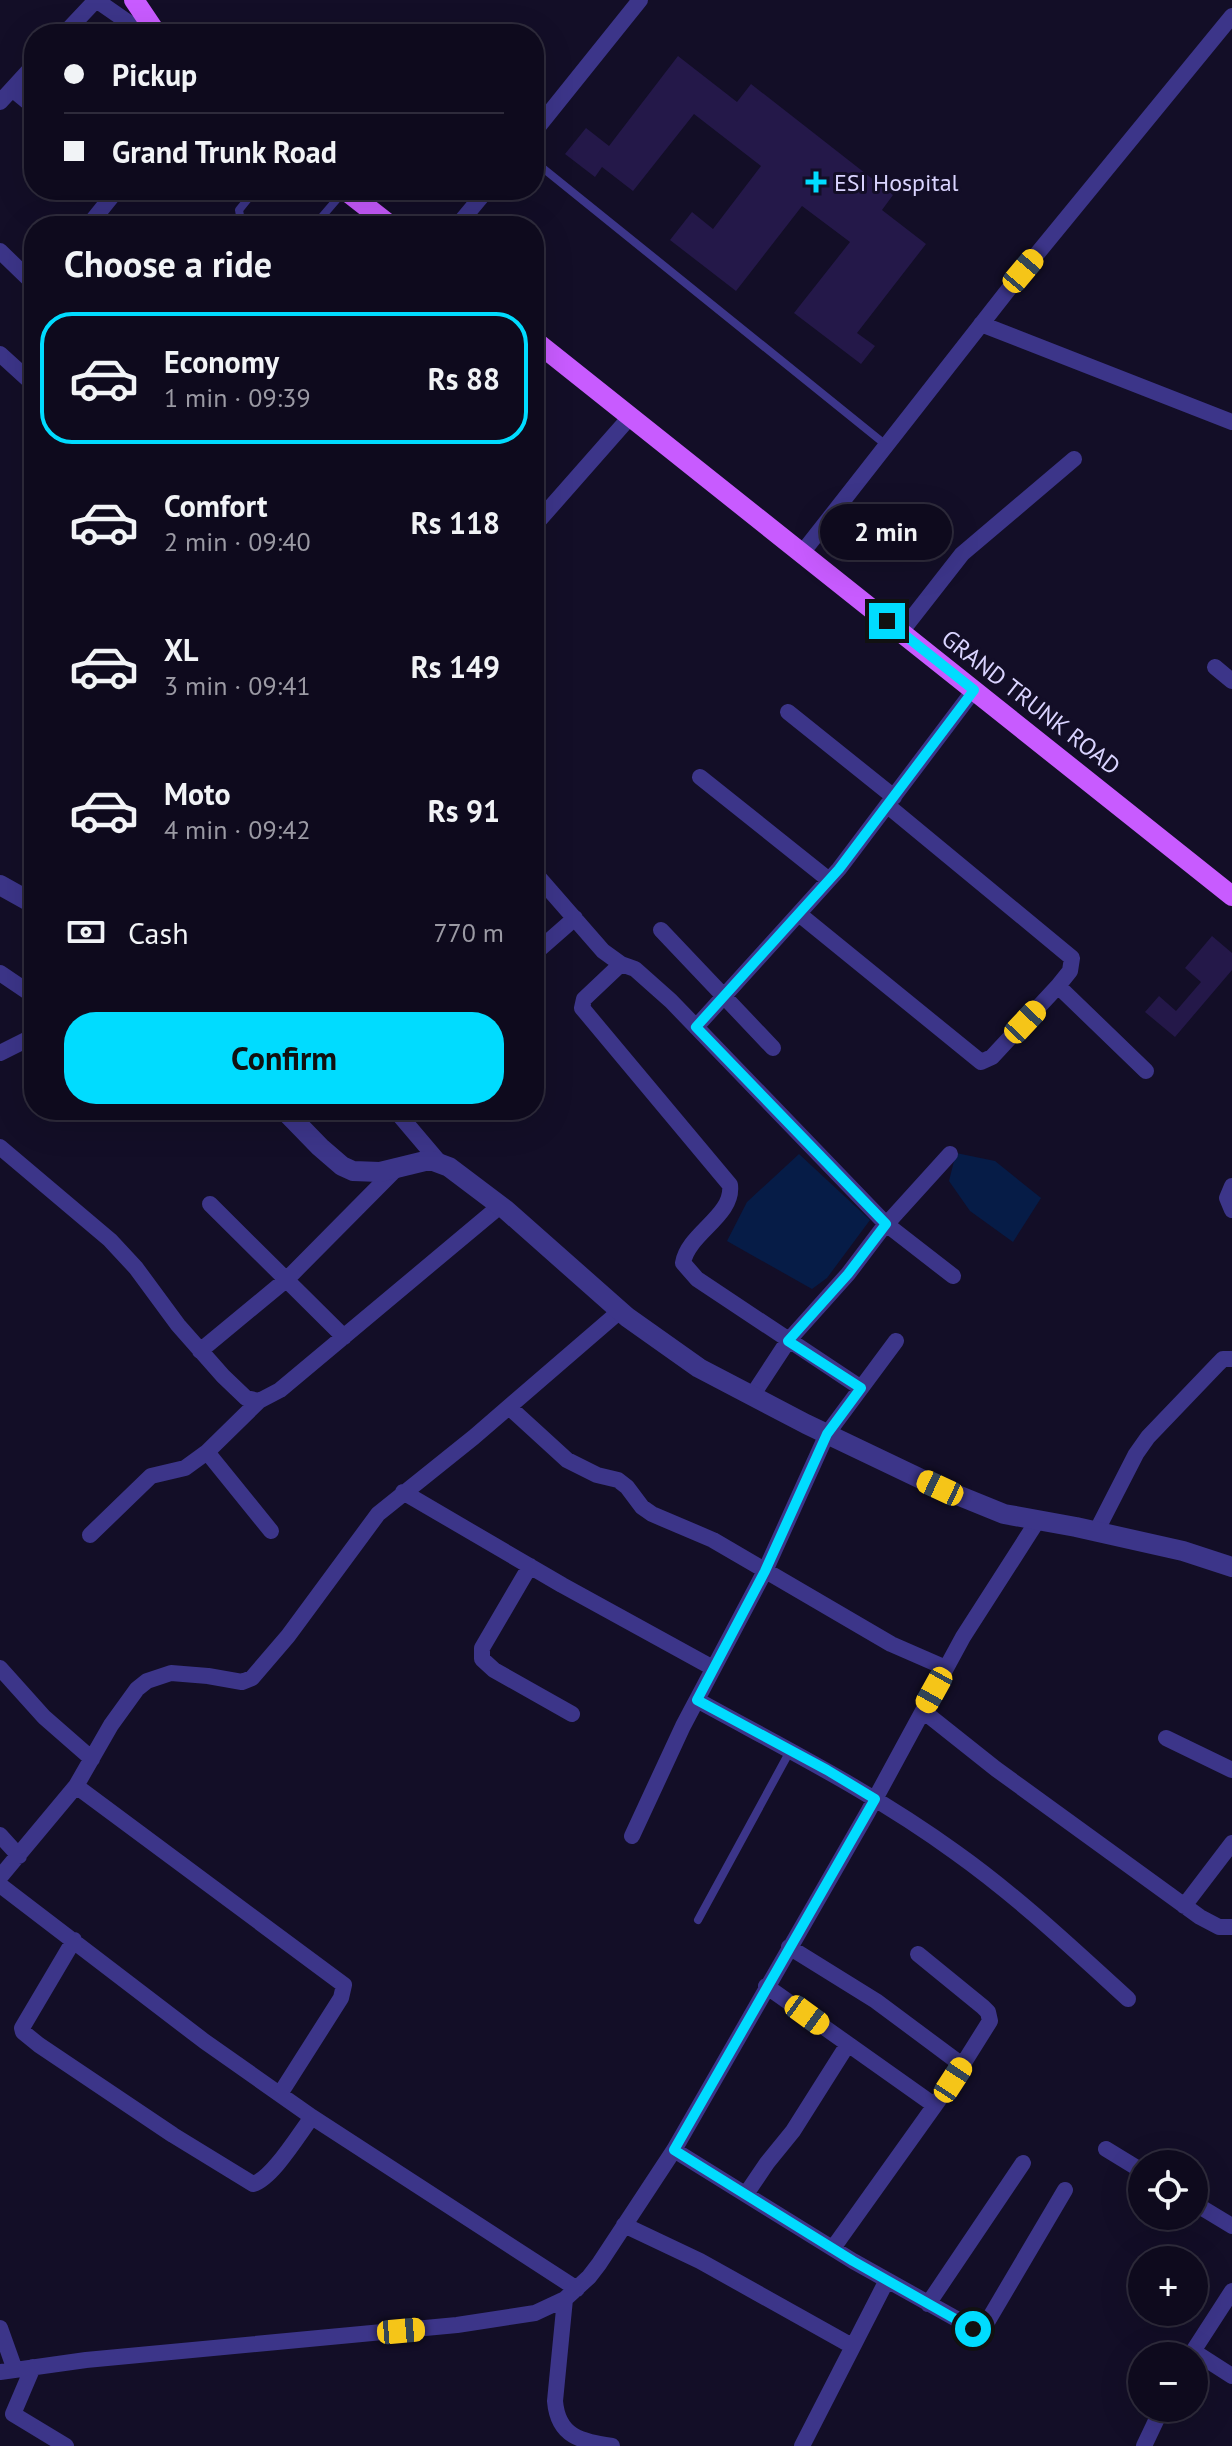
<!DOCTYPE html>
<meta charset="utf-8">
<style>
body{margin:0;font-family:"PT Sans",sans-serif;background:#1c182a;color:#f1f3f6;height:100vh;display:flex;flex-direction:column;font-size:30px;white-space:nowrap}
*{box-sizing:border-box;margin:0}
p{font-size:26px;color:#9b9aa4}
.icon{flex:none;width:44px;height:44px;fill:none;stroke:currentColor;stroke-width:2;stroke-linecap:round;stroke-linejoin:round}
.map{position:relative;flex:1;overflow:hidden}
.panel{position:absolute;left:24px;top:216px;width:520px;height:904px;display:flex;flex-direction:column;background:#0e0a1d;border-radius:32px;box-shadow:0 8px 32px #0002,0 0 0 2px #2e2b3b}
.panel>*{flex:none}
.banner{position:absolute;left:24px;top:24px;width:520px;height:176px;border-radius:32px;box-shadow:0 8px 32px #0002,0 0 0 2px #2e2b3b;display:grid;align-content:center;height:176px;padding:0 40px;background:#0e0a1d}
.controls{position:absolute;left:1128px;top:2150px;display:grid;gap:16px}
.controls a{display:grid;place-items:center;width:80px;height:80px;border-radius:50%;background:#0e0a1d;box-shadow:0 8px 32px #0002,0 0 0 2px #2e2b3b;font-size:40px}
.end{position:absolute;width:36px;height:36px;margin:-18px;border:10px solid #00dcff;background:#111;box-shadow:0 0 0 4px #111}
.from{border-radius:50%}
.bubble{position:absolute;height:56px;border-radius:28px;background:#0e0a1d;box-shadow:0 8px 32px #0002,0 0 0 2px #2e2b3b;font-size:26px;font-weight:800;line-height:56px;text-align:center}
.car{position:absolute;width:24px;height:48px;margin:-24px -12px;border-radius:10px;box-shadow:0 0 6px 2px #0007;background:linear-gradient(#f5c518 24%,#345 0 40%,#f5c518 0 76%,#345 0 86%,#f5c518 0)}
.banner b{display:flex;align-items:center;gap:28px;height:76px;font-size:30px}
.banner b+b{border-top:2px solid #2e2b3b}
.banner i{width:20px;height:20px;background:#f1f3f6}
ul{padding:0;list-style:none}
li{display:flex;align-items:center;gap:24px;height:132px;margin:0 16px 12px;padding:0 24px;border:4px solid transparent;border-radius:32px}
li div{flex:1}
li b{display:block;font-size:30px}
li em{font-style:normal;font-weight:800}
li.active{border-color:#00dcff}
li>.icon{width:72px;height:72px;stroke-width:1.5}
h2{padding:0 40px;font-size:36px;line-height:96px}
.pay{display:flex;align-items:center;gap:20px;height:88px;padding:0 40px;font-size:30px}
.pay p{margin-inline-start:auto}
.primary-button{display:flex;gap:16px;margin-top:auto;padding:16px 40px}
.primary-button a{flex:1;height:92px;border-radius:32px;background:#00dcff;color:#111;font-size:32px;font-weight:800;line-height:92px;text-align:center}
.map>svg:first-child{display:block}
</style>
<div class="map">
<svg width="1232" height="2446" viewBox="0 0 1232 2446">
<rect width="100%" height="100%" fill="#130e27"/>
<path fill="#061c47" d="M956,1153l39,8 46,37 -28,44 -43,-31 -21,-30z
M799,1154l71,66 -43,58 -15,11 -85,-48 20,-39z"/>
<path fill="#241849" d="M678,56l59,46 14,-18 142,111 -11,15 44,34 -69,89 18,13 -14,18 -67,-51 56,-71 -48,-36 -66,85 -66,-51 22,-28 21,17 48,-63 -67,-52 -61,77 -31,-24 -7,10 -30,-23 21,-26 23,18z
M1212,936l20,17v17l-57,67 -30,-25 14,-16 17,15 25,-29 -16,-14z"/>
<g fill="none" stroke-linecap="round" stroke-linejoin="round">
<path stroke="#3c3589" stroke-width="8" d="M534,161l352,284
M248,226l-7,-5 -2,-11 16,-20
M314,226l30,-35
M698,1920l92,-169"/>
<path stroke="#3c3589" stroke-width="16" d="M64,34l32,-34 49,34
M12,89l22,18
M0,102l34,-37
M534,132l106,-132
M88,226l29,-36
M457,226l30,-36
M0,251l34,33
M981,324l251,98
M0,354l32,29
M534,526l96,-109
M802,553l221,-282 209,-255
M901,632l61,-78 112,-95
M1215,667l17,14
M788,712l106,85
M534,770l3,4
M700,777l129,103
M888,806l184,152 -2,13 -12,15
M534,872l69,79 18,13 14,5 36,32 215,223 67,52
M24,898l10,-14
M799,914l182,148 11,-5 66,-71 88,85
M661,930l112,118
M534,954l41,-36
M621,964l-37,35 -2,9 148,177c4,31 -42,48 -47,78l14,16 164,109
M0,973l34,23
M696,1027l143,-158 135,-179
M0,1053l34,-17
M395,1110l45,53
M0,1147l110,93 26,28 42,57 45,51 23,22 13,3 21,-11 220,-184
M1232,1186l-5,12 5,12
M210,1204l134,133
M200,1351l87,-72 110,-111
M752,1396l36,-55 60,-67 34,-45 68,-75
M259,1401l-52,51 64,79
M509,1407l58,53 30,15 21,5 9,7 15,20 10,7 61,26 178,104 55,24
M403,1492l159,93 151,83
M1096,1532l40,-78 12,-17 69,-72 6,-6h9
M90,1535l61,-59 34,-8 22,-16
M530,1566l-48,82v11l12,11 78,44
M0,1668l44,49 48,42
M697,1700c87,48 177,93 258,152 62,44 117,96 173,147
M923,1711l73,58 204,148 19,10h13
M1166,1738l66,32
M76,1786l268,199 -3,13 -61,96
M0,1835l19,21
M632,1836l51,-110 82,-155 62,-137 69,-93
M0,1877l76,-91 35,-61 26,-36 10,-8 24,-8 37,3 34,6 10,-4 36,-42 90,-122 96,-77 146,-126
M0,1885l204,156 108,76 265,172
M1184,1906l48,-63
M74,1940l-52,88 1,4 16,13 134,90 80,49c19,-5 46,-50 59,-67
M789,1947l87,54 86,64
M766,1986l168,119
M1106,2149l36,22
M674,2150l179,111 125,70 8,-7 79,-134
M746,2194l21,-31 26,-32 55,-87
M1194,2203l38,23
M624,2225l76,36 152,85
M833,2248l120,-168 37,-59 -2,-9 -5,-5 -65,-53
M565,2299l-10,102c3,36 26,40 57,45
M928,2304l95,-141
M0,2328l15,42
M1193,2351l39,25
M1190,2356l42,-65
M33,2367l-20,47 53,32
M0,2372l86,-12 371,-35 78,-12 30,-14 24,-22 10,-13 75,-114 194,-338 95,-175 75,-117
M802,2446l85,-166
M1144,2446l18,-38"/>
<path stroke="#3c3589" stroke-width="20" d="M0,885l34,19
M284,1110l36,37 22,19 11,5 27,1 45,-11h8l16,6 57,43 121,107 72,51 107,56 134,64 64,26 72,13 107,24 49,16"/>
<path stroke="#c85bff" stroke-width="20" d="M134,0l23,34
M345,190l46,36
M534,340l698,556"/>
</g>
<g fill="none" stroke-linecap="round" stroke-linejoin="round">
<path stroke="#00dcff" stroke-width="10" d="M887,621l87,69 -135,179 -143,158 190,197 -38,50 -60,67 73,47 -34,46 -62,137 -68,129 130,70 48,29 -201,351 179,111 120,68"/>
</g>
<path fill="#00dcff" stroke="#130e27" stroke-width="3" d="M812 170h8v8h8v8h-8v8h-8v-8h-8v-8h8z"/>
<g text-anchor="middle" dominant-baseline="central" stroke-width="6" stroke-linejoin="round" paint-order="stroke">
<g font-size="24" fill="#dad4ff" stroke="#130e27" text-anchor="start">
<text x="834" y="182">ESI Hospital</text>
</g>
<g font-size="24" fill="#dad4ff" stroke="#130e27">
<text transform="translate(1031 702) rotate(38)">GRAND TRUNK ROAD</text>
</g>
</g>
</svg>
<div class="controls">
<a><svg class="icon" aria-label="locate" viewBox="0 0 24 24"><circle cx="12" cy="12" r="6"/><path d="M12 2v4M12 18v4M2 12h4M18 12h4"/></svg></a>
<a>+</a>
<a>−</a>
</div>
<i class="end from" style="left:973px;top:2329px"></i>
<i class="end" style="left:887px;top:621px"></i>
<div class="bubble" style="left:820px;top:504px;width:132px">2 min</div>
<i class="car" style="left:1023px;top:271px;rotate:40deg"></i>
<i class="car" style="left:1025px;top:1022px;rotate:43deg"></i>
<i class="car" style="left:940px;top:1488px;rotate:295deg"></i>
<i class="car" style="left:934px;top:1690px;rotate:209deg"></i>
<i class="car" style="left:807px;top:2015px;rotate:126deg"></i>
<i class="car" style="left:953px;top:2080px;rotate:33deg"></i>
<i class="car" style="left:401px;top:2331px;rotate:85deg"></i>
<div class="banner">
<b><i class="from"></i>Pickup</b>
<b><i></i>Grand Trunk Road</b>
</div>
<section class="panel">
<h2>Choose a ride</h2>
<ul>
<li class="active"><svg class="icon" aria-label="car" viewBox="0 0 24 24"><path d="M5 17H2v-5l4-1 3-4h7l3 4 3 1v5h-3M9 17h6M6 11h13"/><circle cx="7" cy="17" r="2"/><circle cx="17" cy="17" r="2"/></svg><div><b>Economy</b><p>1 min · 09:39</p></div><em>Rs 88</em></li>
<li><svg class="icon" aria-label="car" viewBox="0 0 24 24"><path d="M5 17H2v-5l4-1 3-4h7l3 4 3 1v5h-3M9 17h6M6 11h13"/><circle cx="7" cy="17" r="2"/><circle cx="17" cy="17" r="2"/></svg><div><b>Comfort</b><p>2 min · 09:40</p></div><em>Rs 118</em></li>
<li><svg class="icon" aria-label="car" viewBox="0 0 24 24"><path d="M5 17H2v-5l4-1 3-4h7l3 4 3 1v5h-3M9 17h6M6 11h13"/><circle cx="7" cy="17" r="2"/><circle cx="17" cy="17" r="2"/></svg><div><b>XL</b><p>3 min · 09:41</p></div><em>Rs 149</em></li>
<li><svg class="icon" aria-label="car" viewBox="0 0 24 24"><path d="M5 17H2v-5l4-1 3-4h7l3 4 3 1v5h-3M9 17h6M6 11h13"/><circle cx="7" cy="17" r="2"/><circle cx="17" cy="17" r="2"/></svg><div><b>Moto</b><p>4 min · 09:42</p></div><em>Rs 91</em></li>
</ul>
<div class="pay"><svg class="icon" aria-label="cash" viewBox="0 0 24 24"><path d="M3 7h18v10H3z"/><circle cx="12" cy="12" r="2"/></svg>Cash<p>770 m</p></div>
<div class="primary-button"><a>Confirm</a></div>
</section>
</div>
